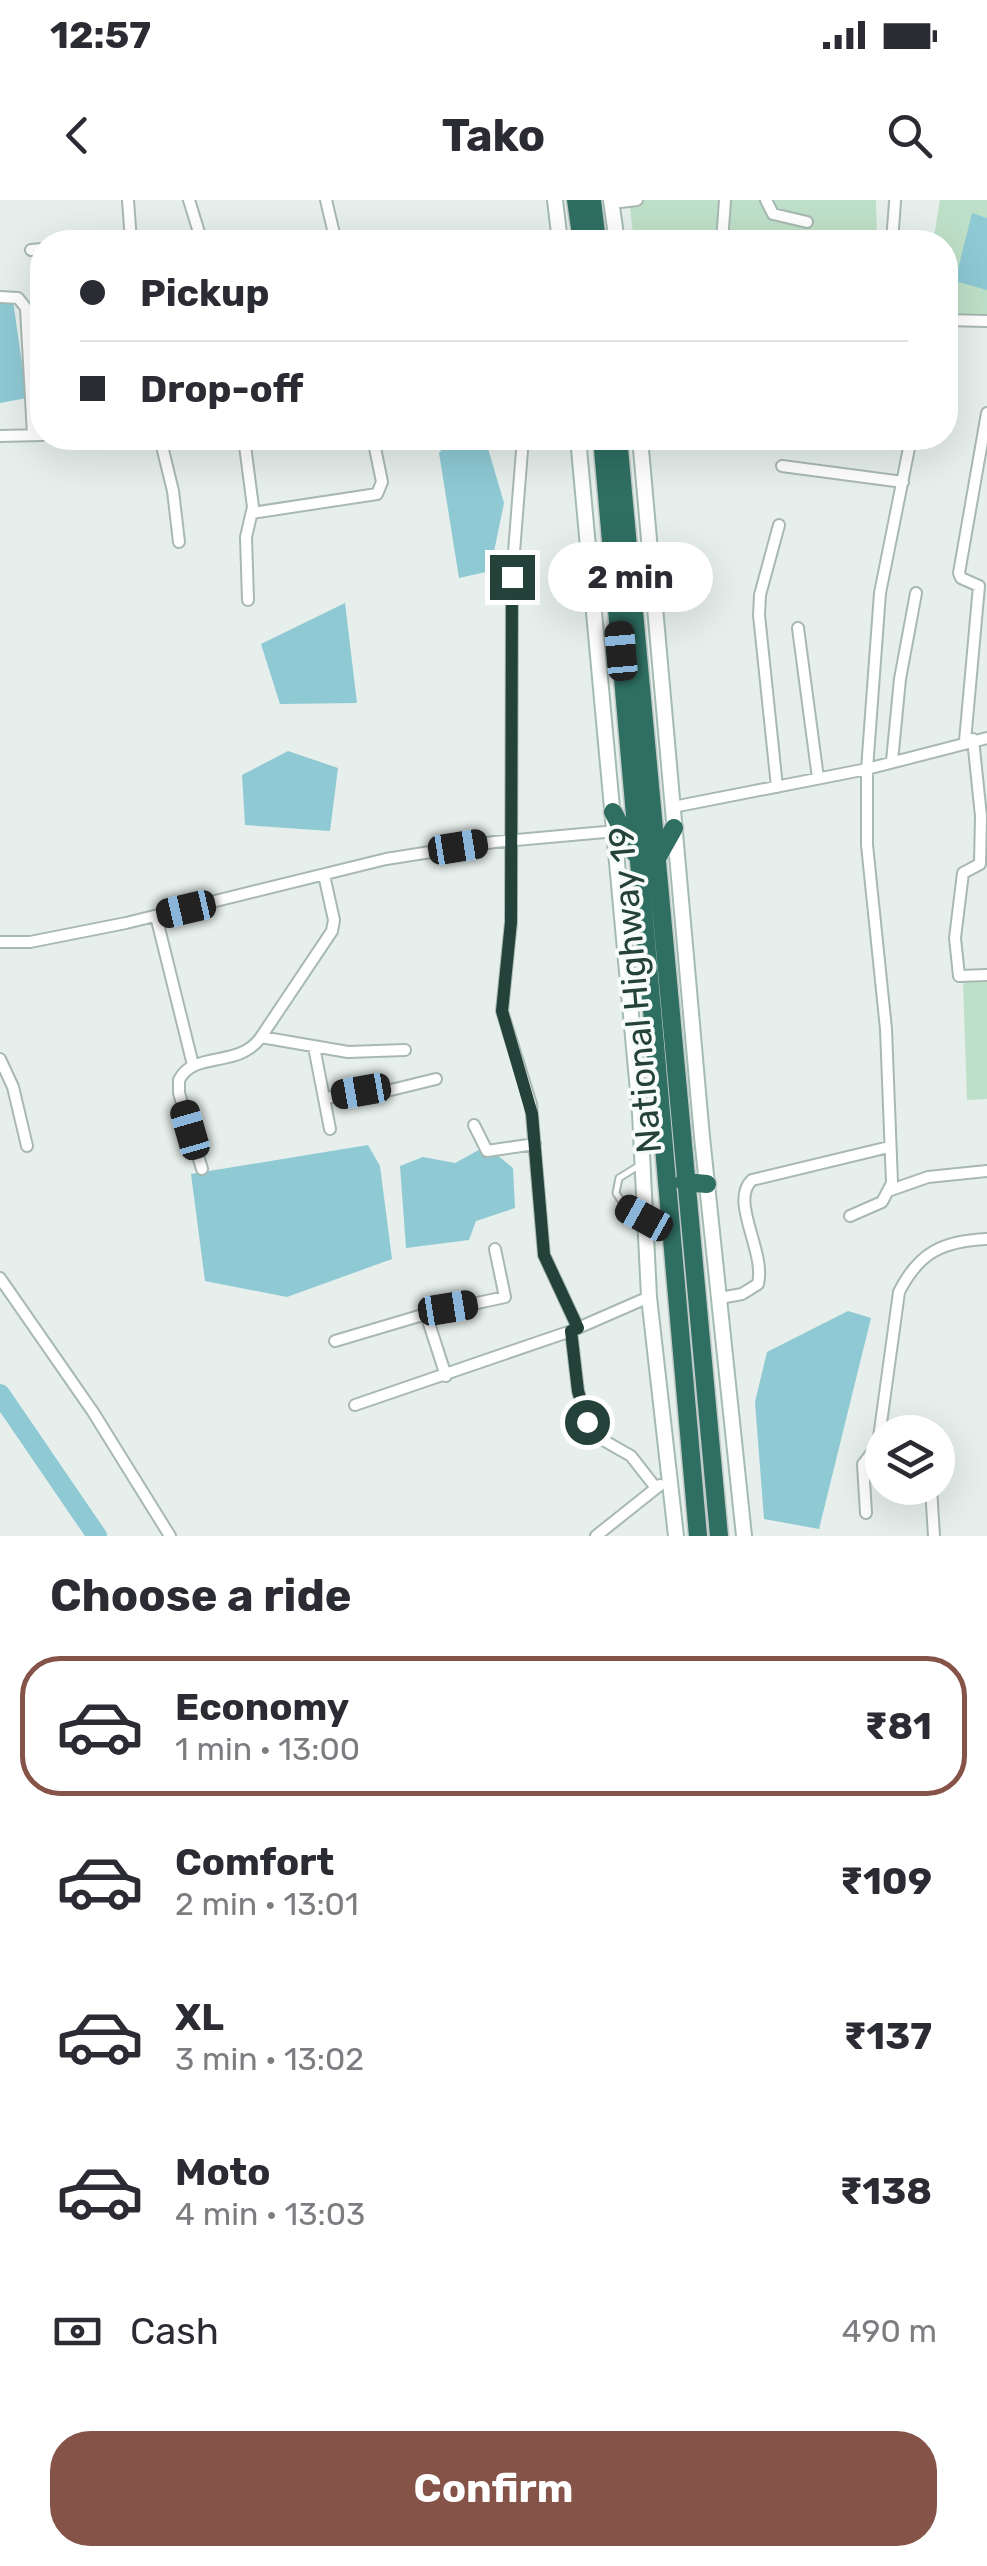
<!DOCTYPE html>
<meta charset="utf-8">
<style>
body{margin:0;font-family:Rubik,sans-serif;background:#f7f7f7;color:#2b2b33;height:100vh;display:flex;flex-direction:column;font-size:38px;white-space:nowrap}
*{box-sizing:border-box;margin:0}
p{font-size:32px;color:#7c7c81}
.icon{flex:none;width:55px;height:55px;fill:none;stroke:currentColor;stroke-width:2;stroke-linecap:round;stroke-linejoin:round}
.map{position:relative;height:1336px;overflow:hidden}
.drawer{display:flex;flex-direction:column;background:#fff;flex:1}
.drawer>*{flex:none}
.banner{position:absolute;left:30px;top:30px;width:928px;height:220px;border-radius:40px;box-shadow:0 10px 40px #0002;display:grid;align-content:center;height:220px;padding:0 50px;background:#fff}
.buttons{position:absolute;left:865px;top:1215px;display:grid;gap:20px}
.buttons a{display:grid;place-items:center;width:90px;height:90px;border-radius:50%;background:#fff;box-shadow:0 10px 40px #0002;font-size:50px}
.end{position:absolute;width:45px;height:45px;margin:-22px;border:12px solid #24423a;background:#fff;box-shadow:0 0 0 5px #fff}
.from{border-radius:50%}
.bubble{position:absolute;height:70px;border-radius:35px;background:#fff;box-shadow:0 10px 40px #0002;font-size:32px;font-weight:700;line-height:70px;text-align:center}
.car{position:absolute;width:30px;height:60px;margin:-30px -15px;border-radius:12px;box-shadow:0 0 8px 2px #0007;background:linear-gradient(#222 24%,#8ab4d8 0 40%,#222 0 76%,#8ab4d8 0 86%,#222 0)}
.banner b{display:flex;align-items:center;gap:35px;height:95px;font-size:38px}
.banner b+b{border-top:2px solid #e1e1e2}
.banner i{width:25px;height:25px;background:#2b2b33}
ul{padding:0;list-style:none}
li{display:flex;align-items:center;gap:30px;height:140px;margin:0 20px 15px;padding:0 30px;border:5px solid transparent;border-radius:40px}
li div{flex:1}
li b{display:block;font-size:38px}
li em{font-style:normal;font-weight:700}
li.selected{border-color:#855347}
li>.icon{width:90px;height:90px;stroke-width:1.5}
h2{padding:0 50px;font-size:45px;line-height:120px}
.pay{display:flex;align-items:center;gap:25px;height:110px;padding:0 50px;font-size:38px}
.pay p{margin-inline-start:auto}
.action{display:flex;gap:20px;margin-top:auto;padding:20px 50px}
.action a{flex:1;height:115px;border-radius:40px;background:#855347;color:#fff;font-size:40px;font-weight:700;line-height:115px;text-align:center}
.status{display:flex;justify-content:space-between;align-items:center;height:70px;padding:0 50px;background:#fff;direction:ltr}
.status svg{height:28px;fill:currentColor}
header{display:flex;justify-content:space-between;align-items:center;height:130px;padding:0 50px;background:#fff;font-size:45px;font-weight:700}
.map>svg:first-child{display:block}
</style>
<div class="status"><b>12:57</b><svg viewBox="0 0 49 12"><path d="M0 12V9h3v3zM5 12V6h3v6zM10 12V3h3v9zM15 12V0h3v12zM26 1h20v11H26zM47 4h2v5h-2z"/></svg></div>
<header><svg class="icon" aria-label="back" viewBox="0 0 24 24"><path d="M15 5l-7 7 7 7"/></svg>Tako<svg class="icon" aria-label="search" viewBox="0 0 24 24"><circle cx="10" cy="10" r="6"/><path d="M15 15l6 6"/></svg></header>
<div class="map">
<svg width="987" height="1336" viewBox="0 0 987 1336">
<rect width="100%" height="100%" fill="#e6efeb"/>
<path fill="#bfe0c8" d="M629,0h247l1,42h-243z
M940,0h47v125l-42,-14v-69h-12z
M987,779v120l-20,1 -4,-118z"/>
<path fill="#8ec9d4" d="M972,13l15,5v72l-32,-9z
M0,101h13l14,97 -27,5z
M452,238h33l19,65 -14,68 -31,7 -20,-125z
M345,403l12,100 -77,1 -19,-60z
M288,551l50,17 -8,63 -85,-6 -3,-50z
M368,945l12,21 12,93 -105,38 -82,-16 -14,-107z
M486,946l27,22 2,40 -39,13 -7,19 -63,8 -6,-82 23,-9 32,6z
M848,1111l23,7 -52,211 -55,-10 -9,-117 12,-50z"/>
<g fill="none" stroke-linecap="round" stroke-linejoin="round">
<path stroke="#8ec9d4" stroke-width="20" d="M0,1194l97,142"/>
<defs>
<path id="lane" d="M640,965l-21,13 -3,15 10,15 18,10"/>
<path id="street" d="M128,0l3,42
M189,0l13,42
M326,0l10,42
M766,0l7,14 34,8
M612,3l25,-3
M722,42l3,-42
M892,42l3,-40
M31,50l11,-1
M0,97l18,1 8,10 7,127
M945,120l42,1
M0,236l42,-1
M160,238l13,53 6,51
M244,238l9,69 -7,30 2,63
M523,238l-11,139 -1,345 -9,89 29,93 13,151 34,73
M782,266l121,16
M252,313l125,-19 5,-12 -9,-44
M798,428l20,150
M973,539l8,77 -1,48 -17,9 -8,65 4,38 28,-1
M965,541l14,-155 -18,-8 -2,-5 28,-160
M892,561l8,-82 16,-86
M777,587l-18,-172 1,-20 19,-70
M673,607l194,-38 120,-31
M156,716l37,149
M0,742h30l96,-19 260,-64 108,-17 122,-11
M261,837l87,15 57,-2
M314,847l16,82
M0,859l13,28 14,59
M324,898l67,-8 45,-11
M474,925l13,26 48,-7
M202,969l-23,-76v-13c15,-30 60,-11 82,-43l71,-106 2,-11 -10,-45
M891,990l37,-13 59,-6
M850,1016l32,-14 10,-19 -6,-154 -19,-184v-76l13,-176 31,-155
M0,1078l93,134 77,124
M720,1098l22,-4 16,-10c8,-33 -29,-83 -6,-104l137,-33
M426,1114l79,-17 -10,-48
M571,1131l7,60 9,31 16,18 28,16 25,32
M335,1141l91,-27 20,62
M355,1205l216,-74 78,-34
M931,1288l3,48
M866,1313l-3,-49 15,-19 21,-153c20,-40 44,-51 88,-53
M596,1336l64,-51"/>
<path id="secondary" d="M555,0l5,42
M611,0l6,42
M578,238l62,675 9,184 27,239
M640,238l62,699 42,399"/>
<path id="highway" d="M576,0l6,42
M592,0l5,42
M602,238l96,1098
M618,238l101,1098
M613,612l22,41
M657,658l17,-30
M684,982l23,2"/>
</defs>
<use href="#lane" stroke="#a8b8b2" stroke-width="9"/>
<use href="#street" stroke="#a8b8b2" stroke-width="14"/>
<use href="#secondary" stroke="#a4bbb3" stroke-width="18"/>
<use href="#highway" stroke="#c2cac8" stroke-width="21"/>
<use href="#lane" stroke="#fff" stroke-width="5"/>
<use href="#street" stroke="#fff" stroke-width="10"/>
<use href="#secondary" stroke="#fff" stroke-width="14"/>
<use href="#highway" stroke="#2f6f62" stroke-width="18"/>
</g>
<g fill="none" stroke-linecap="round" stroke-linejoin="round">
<path stroke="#24423a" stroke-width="12" d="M512,377l-1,345 -9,89 30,103 12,141 34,73 -7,3 7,60 9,31"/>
</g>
<g text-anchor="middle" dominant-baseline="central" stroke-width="8" stroke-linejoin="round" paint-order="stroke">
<g font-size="35" fill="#24423a" stroke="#f7fbf9">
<text transform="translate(635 790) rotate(-95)">National Highway 19</text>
</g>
</g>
</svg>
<div class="buttons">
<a><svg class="icon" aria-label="layers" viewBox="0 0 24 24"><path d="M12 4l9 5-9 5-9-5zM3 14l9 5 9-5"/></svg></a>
</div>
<i class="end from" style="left:587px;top:1222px"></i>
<i class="end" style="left:512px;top:377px"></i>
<div class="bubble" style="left:548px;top:342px;width:165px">2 min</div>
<i class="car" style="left:621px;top:451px;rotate:355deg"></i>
<i class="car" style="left:458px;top:647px;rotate:81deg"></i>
<i class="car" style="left:186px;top:709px;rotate:257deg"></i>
<i class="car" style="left:361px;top:891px;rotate:260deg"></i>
<i class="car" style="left:190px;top:930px;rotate:344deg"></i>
<i class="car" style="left:644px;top:1018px;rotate:299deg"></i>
<i class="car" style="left:448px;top:1108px;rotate:81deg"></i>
<div class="banner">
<b><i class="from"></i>Pickup</b>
<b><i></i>Drop-off</b>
</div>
</div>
<section class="drawer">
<h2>Choose a ride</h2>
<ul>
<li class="selected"><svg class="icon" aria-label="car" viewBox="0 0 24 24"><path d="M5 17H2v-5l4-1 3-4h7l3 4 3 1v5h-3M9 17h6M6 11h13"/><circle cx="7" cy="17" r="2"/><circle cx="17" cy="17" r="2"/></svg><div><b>Economy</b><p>1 min · 13:00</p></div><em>₹81</em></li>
<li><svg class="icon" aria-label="car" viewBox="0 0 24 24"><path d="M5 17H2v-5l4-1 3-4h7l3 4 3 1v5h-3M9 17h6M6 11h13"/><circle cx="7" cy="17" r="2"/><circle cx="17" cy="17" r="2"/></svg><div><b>Comfort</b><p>2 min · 13:01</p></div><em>₹109</em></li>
<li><svg class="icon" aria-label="car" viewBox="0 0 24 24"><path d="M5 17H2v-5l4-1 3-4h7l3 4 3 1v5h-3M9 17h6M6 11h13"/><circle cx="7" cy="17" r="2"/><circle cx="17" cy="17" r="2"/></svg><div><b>XL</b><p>3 min · 13:02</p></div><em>₹137</em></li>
<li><svg class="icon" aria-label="car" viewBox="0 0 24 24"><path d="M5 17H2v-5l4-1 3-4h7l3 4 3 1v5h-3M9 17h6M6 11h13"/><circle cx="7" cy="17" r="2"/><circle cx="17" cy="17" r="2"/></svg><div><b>Moto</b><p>4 min · 13:03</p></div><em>₹138</em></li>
</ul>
<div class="pay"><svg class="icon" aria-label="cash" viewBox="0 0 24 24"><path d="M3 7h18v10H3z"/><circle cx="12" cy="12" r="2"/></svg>Cash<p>490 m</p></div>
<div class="action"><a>Confirm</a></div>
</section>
